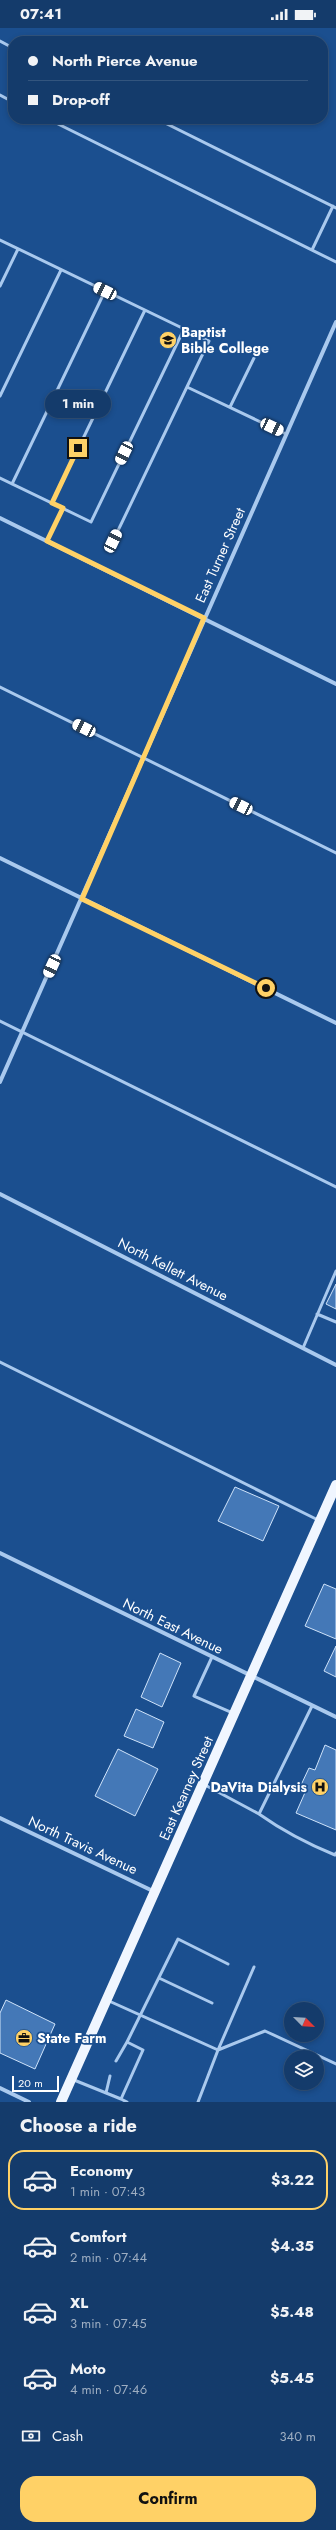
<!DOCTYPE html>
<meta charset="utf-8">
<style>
body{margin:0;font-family:Jost,sans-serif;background:#1d4271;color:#f1f3f6;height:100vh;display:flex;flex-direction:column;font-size:15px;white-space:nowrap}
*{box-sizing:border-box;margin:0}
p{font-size:13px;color:#9dadc1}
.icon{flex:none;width:22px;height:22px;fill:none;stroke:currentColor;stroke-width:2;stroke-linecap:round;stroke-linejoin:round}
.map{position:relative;height:2074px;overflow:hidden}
.sheet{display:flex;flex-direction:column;background:#143b6b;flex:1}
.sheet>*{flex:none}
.top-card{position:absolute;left:8px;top:8px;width:320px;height:88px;border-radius:16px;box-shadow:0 2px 6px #0003,0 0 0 1px #33557e;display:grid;align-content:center;height:88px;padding:0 20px;background:#143b6b}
.needle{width:26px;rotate:114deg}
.buttons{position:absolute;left:284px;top:1974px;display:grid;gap:8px}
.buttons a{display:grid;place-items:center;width:40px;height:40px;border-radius:50%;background:#143b6b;box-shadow:0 2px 6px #0003,0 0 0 1px #33557e;font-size:20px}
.scale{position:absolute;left:12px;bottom:10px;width:47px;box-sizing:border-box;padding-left:4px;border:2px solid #fff;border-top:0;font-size:11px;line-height:14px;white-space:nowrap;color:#fff;-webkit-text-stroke:3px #1b4f8f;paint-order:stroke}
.end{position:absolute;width:18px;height:18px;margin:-9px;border:5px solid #ffd166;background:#111;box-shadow:0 0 0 2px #111}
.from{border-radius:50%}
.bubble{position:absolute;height:28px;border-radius:14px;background:#143b6b;box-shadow:0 2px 6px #0003,0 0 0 1px #33557e;font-size:13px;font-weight:700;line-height:28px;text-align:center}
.car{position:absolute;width:12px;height:24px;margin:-12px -6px;border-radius:5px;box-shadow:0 0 3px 1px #0007;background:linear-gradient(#fff 24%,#345 0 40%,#fff 0 76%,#345 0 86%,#fff 0)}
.top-card b{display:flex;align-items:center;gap:14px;height:38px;font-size:15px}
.top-card b+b{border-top:1px solid #33557e}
.top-card i{width:10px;height:10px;background:#f1f3f6}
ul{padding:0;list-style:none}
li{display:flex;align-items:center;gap:12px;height:60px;margin:0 8px 6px;padding:0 12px;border:2px solid transparent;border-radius:16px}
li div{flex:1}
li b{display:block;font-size:15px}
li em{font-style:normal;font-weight:700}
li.on{border-color:#ffd166}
li>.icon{width:36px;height:36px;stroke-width:1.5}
h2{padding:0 20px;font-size:18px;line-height:48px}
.pay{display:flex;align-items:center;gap:10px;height:44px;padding:0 20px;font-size:15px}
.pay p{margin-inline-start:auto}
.action{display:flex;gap:8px;margin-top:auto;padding:8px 20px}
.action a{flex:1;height:46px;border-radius:16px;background:#ffd166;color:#111;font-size:16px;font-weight:700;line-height:46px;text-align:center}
.status{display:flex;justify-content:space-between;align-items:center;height:28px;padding:0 20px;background:#143b6b;direction:ltr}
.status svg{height:11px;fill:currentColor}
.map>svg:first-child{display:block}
</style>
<div class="status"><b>07:41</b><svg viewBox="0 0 49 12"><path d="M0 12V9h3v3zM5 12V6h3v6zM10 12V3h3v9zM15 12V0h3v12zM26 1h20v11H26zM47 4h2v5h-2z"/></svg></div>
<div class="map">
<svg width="336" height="2074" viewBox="0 0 336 2074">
<rect width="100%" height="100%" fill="#1b4f8f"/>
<path fill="#4478b7" stroke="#cfe3fa" d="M336,1256v25l-10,-5z
M235,1459l44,19 -16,35 -45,-20z
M324,1556l12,5v50l-31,-13z
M336,1618v31l-12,-6z
M160,1625l21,10 -19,44 -21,-10z
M136,1681l28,13 -11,26 -29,-12z
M325,1717l11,5v80l-40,-17 11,-25 -6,-3 8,-17 6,2z
M118,1721l40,20 -23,47 -40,-20z
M6,1972l49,24 -20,45 -35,-16v-40z"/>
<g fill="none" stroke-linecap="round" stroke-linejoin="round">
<path stroke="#a9c9ee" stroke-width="3" d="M0,13l13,7
M0,67l13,7
M48,91l288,143
M157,91l179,89
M0,212l209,101 -96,200
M312,222l21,-44
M0,258l18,-37
M187,359l99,47
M0,368l61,-126
M230,379l24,-49
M0,450l91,44 93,-193
M12,456l93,-193
M52,475l93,-193
M47,513l16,-33
M0,659l336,166
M0,993l336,166
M317,1286l19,8
M303,1320l33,-77
M0,1334l318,158
M212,1629l-18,39 39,17
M205,1757l54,29 53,-108
M259,1786c24,17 49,30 76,41l1,-2
M159,1950l53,25
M109,1973l109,49 36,-83
M116,2033l11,-19
M74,2052l47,19 22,-49 -16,-8 51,-103 50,25
M106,2065l4,-17
M121,2071l6,3
M198,2074l20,-52 47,-19 71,33"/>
<path stroke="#a9c9ee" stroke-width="4" d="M0,490l336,166
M0,830l336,165
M0,1054l336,-760
M0,1166l336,171
M0,1525l336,164
M0,1790l155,74
M0,2060l29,14"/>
<path stroke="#f0f6ff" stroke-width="10" d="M61,2074l275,-617"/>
</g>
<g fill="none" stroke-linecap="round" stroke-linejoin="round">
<path stroke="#ffd166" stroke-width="5" d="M78,420l-26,55 11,5 -16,33 157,77 -122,281 184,89"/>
</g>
<defs>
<symbol id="university-disc" viewBox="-11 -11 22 22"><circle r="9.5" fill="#ffd166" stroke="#1b4f8f"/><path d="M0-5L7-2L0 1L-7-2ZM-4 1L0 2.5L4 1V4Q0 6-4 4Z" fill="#111"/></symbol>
<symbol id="hospital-disc" viewBox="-11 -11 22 22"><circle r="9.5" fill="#ffd166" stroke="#1b4f8f"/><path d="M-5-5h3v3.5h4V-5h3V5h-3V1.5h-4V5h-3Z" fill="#111"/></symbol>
<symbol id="office-disc" viewBox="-11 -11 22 22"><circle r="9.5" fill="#ffd166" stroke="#1b4f8f"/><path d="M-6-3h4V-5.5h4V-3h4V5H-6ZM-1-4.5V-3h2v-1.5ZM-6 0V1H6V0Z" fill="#111"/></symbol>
</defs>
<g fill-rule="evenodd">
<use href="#university-disc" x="158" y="302" width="20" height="20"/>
<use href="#hospital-disc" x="310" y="1749" width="20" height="20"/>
<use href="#office-disc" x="14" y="2000" width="20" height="20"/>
</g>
<g text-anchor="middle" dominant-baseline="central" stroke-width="3.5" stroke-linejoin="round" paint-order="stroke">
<g font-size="14" font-weight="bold" fill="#fff" stroke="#1b4f8f" text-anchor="start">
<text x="181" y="304">Baptist<tspan x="181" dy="16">Bible College</tspan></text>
<text x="307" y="1759" text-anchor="end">DaVita Dialysis</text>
<text x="37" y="2010">State Farm</text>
</g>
<g font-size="14" fill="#fff" stroke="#1b4f8f">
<text transform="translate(220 527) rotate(-66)">East Turner Street</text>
<text transform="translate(173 1241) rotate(27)">North Kellett Avenue</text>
<text transform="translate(173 1598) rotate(26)">North East Avenue</text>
<text transform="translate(186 1760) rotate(-66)">East Kearney Street</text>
<text transform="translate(83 1817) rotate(25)">North Travis Avenue</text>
</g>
</g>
</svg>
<div class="buttons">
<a><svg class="needle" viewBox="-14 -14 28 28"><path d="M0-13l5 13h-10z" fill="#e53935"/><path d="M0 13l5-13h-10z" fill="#9dadc1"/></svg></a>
<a><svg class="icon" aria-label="layers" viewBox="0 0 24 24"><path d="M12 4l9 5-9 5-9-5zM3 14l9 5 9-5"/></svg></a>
</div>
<div class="scale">20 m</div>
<i class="end from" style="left:266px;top:960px"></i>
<i class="end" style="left:78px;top:420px"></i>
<div class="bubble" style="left:45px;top:362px;width:66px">1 min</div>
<i class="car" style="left:105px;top:263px;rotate:296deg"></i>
<i class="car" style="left:272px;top:399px;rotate:115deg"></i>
<i class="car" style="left:124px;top:425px;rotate:206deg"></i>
<i class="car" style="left:113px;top:513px;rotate:26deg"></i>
<i class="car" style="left:84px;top:700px;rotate:296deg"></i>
<i class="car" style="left:241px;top:778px;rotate:296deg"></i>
<i class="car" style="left:52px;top:938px;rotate:205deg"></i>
<div class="top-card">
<b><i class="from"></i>North Pierce Avenue</b>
<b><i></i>Drop-off</b>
</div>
</div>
<section class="sheet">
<h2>Choose a ride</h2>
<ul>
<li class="on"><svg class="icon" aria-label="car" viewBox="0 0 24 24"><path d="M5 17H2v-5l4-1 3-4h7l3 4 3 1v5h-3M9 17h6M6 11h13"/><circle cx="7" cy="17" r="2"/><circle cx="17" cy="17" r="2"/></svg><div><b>Economy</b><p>1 min · 07:43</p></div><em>$3.22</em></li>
<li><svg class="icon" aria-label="car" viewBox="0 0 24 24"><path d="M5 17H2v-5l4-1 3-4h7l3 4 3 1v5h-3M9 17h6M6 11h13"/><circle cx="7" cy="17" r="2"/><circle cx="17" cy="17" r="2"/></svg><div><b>Comfort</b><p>2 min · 07:44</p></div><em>$4.35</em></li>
<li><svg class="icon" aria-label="car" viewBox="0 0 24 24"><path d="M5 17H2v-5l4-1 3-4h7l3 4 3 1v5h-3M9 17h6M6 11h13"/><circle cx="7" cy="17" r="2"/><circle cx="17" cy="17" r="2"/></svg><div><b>XL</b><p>3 min · 07:45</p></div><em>$5.48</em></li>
<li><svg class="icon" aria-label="car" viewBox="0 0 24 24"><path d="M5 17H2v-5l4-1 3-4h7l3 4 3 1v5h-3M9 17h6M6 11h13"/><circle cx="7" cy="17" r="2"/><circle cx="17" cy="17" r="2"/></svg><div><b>Moto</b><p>4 min · 07:46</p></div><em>$5.45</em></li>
</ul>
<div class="pay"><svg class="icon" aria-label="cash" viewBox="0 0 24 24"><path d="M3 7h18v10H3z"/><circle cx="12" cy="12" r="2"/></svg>Cash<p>340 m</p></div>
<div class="action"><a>Confirm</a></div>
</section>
